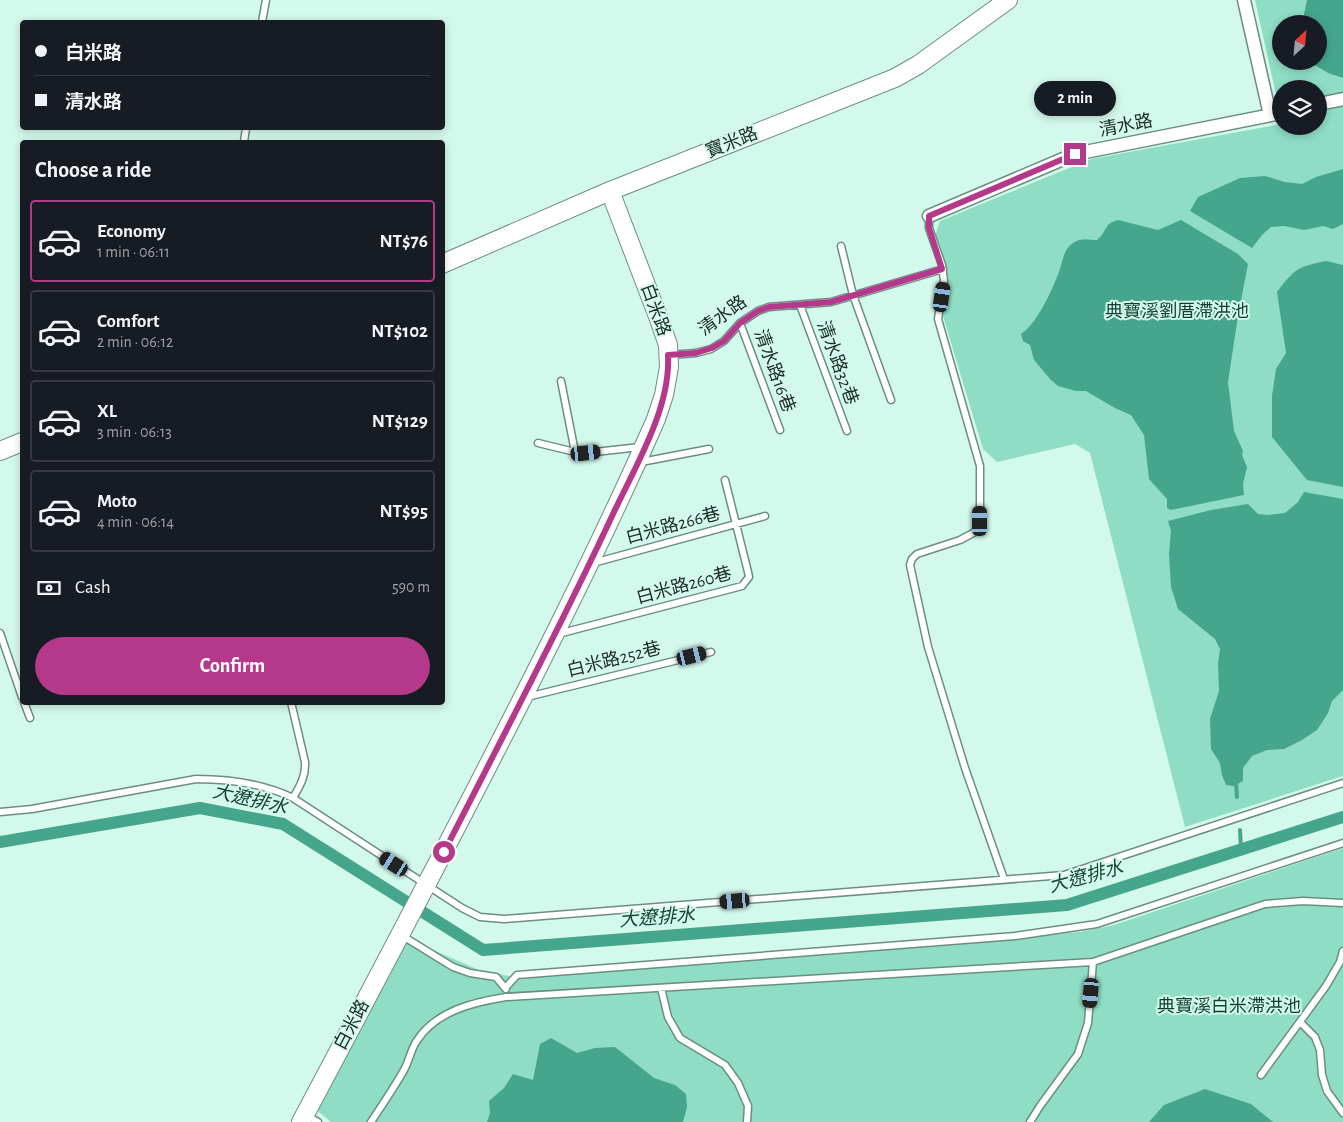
<!DOCTYPE html>
<meta charset="utf-8">
<style>
body{margin:0;font-family:"Alegreya Sans","Noto Sans TC",sans-serif;background:#20242c;color:#f1f3f6;height:100vh;display:flex;flex-direction:column;font-size:19px;white-space:nowrap}
*{box-sizing:border-box;margin:0}
p{font-size:16px;color:#9ea1a6}
.icon{flex:none;width:28px;height:28px;fill:none;stroke:currentColor;stroke-width:2;stroke-linecap:round;stroke-linejoin:round}
.map{position:relative;flex:1;overflow:hidden}
.side{position:absolute;left:20px;top:140px;width:425px;height:565px;display:flex;flex-direction:column;background:#171b24;border-radius:5px;box-shadow:0 2px 8px #0003}
.side>*{flex:none}
.guide{position:absolute;left:20px;top:20px;width:425px;height:110px;border-radius:5px;box-shadow:0 2px 8px #0003;display:grid;align-content:center;height:110px;padding:0 15px;background:#171b24}
.needle{width:32px;rotate:26deg}
.tools{position:absolute;left:1272px;top:15px;display:grid;gap:10px}
.tools a{display:grid;place-items:center;width:55px;height:55px;border-radius:50%;background:#171b24;box-shadow:0 2px 8px #0003;font-size:25px}
.end{position:absolute;width:22px;height:22px;margin:-11px;border:6px solid #b5398a;background:#fff;box-shadow:0 0 0 2px #fff}
.from{border-radius:50%}
.bubble{position:absolute;height:35px;border-radius:18px;background:#171b24;box-shadow:0 2px 8px #0003;font-size:16px;font-weight:700;line-height:35px;text-align:center}
.car{position:absolute;width:15px;height:30px;margin:-15px -8px;border-radius:6px;box-shadow:0 0 4px 1px #0007;background:linear-gradient(#222 24%,#8ab4d8 0 40%,#222 0 76%,#8ab4d8 0 86%,#222 0)}
.guide b{display:flex;align-items:center;gap:18px;height:48px;font-size:19px}
.guide b+b{border-top:1px solid #363941}
.guide i{width:12px;height:12px;background:#f1f3f6}
ul{padding:0;list-style:none}
li{display:flex;align-items:center;gap:15px;height:82px;margin:0 10px 8px;padding:0 5px;border:2px solid #363941;border-radius:5px}
li div{flex:1}
li b{display:block;font-size:19px}
li em{font-style:normal;font-weight:700}
li.active{border-color:#b5398a}
li>.icon{width:45px;height:45px;stroke-width:1.5}
h2{padding:0 15px;font-size:22px;line-height:60px}
.pay{display:flex;align-items:center;gap:12px;height:55px;padding:0 15px;font-size:19px}
.pay p{margin-inline-start:auto}
.button{display:flex;gap:10px;margin-top:auto;padding:10px 15px}
.button a{flex:1;height:58px;border-radius:30px;background:#b5398a;color:#fff;font-size:20px;font-weight:700;line-height:58px;text-align:center}
.map>svg:first-child{display:block}
</style>
<div class="map">
<svg width="1343" height="1122" viewBox="0 0 1343 1122">
<rect width="100%" height="100%" fill="#d3f9ec"/>
<path fill="#8fddc5" fill-rule="evenodd" d="M1255,0h88v776l-158,51 -95,-374 -15,-9 -78,18 -14,-13 -41,-136 5,-20 -4,-33 -8,-24 5,-15 151,-62 190,-35v2h38v-37h-38v20l-6,-19zM1281,24h38v37h-38z
M1343,848v274h-1012l-16,-13 86,-173 78,34 35,7 566,-45 34,-7z"/>
<path fill="#45a68c" d="M1307,0h36v78l-15,-5 -20,-12h11v-37h-17z
M1343,169v55l-10,5 -10,-3 -19,4 -20,-4 -13,1 -9,8 -10,13 -62,-37 8,-14 42,-19 25,-2 20,6 17,2 14,-7z
M1118,220l40,10 23,-10 57,34 10,10 -10,52 -10,66 6,49 9,20 -1,4 5,12 -4,17 1,11 -73,15 -4,-2v-9l-18,-20 -5,-44 -13,-20 -16,-7 -29,-17h-10l-18,-5 -8,-7 -16,-19 -4,-15 -7,-4 -2,-7c16,-10 31,-44 38,-62 4,-11 4,-24 16,-30 6,-4 15,-2 22,-2 11,-9 6,-16 21,-20z
M1326,261l17,4v222l-36,-7 -35,-43v-41l4,-27 10,-16 -9,-61c18,-24 21,-25 49,-31z
M1304,492l39,7v191l-11,11 -4,12 -11,17 -15,10 -18,9 -17,1 -15,6 -9,12v13l-9,5 -8,-1 -4,-10 -2,-12 -9,-14 -1,-30 9,-28 -1,-28 2,-14 -5,-10 -37,-30 -7,-22 -2,-33 2,-23 -3,-10 43,-11 37,-6 10,10 9,1 18,-2 13,-11z
M551,1038l26,15 18,-5 20,-1 39,31 21,7 11,9 1,13 -4,15h-196l3,-9 -1,-12 15,-13 9,-14 20,6 7,-36z
M1205,1089l46,15 22,18h-124l15,-17z"/>
<g fill="none" stroke-linecap="round" stroke-linejoin="round">
<path stroke="#45a68c" stroke-width="4" d="M1236,782l1,15
M1240,830l1,19"/>
<path stroke="#45a68c" stroke-width="12" d="M0,842l200,-34 83,16 200,126 584,-45 276,-88"/>
<defs>
<path id="lane" d="M262,22l4,-22
M244,142l2,-14
M929,216v12l13,37 2,16 -6,38 42,147v55l-5,11 -15,8 -43,14 -5,5 -2,6 18,82 37,121 39,111
M841,246l12,49 38,105
M800,305l47,126
M740,323l40,107
M669,355l27,-2 15,-4 13,-8 16,-18 18,-12 11,-4 62,-5 112,-33
M561,381l14,71
M538,443l37,9 11,1 54,-6
M641,462l68,-13
M593,563l172,-47
M0,633l22,64
M558,634l184,-48 7,-9 -1,-5 -23,-92
M527,697l184,-45
M24,702l6,16
M291,702l14,60c1,14 -5,24 -12,36
M0,812l32,-3 164,-30c34,0 66,4 97,19l169,110 18,9 24,2 560,-44 279,-92
M401,935l52,32 17,6 26,4 10,12
M506,987l11,-12 498,-39 82,-12 246,-81
M661,988l7,29 12,21 45,27 13,18 10,23 -1,16
M1300,1022l15,15 5,13 2,25 5,16 16,22
M1261,1075l65,-89 14,-24 3,-11
M306,1115l12,7
M371,1122c11,-17 23,-34 33,-52 5,-9 7,-20 12,-28 19,-31 58,-40 90,-45l587,-35 172,-58 38,-3 40,2
M1030,1122l10,-16 38,-52 10,-31 5,-61"/>
<path id="street" d="M1244,0l26,115
M1319,104l24,-5
M929,216l146,-62 206,-41"/>
<path id="secondary" d="M442,264l168,-73 285,-113 23,-13 90,-65
M0,451l22,-9
M301,1122c66,-124 131,-247 195,-372 56,-109 111,-219 160,-331l8,-24 5,-28 -1,-22 -9,-26 -49,-128"/>
</defs>
<use href="#lane" stroke="#6b8e83" stroke-width="9"/>
<use href="#street" stroke="#6b8e83" stroke-width="15"/>
<use href="#secondary" stroke="#6b8e83" stroke-width="20"/>
<use href="#lane" stroke="#fff" stroke-width="6"/>
<use href="#street" stroke="#fff" stroke-width="12"/>
<use href="#secondary" stroke="#fff" stroke-width="18"/>
</g>
<g fill="none" stroke-linecap="round" stroke-linejoin="round">
<path stroke="#b5398a" stroke-width="6" d="M444,852c57,-112 116,-224 169,-338 22,-47 58,-106 55,-159l28,-2 16,-5 12,-7 16,-18 18,-12 11,-4 62,-5 111,-33 -13,-41v-12l146,-62"/>
</g>
<g text-anchor="middle" dominant-baseline="central" stroke-width="4" stroke-linejoin="round" paint-order="stroke">
<g font-size="18" fill="#1b2a25" stroke="#d3f9ec">
<text transform="translate(1126 126) rotate(-11)">清水路</text>
<text transform="translate(732 143) rotate(-22)">寶米路</text>
<text transform="translate(655 310) rotate(70)">白米路</text>
<text transform="translate(723 316) rotate(-36)">清水路</text>
<text transform="translate(837 363) rotate(70)">清水路32巷</text>
<text transform="translate(774 371) rotate(70)">清水路16巷</text>
<text transform="translate(673 526) rotate(-15)">白米路266巷</text>
<text transform="translate(684 586) rotate(-15)">白米路260巷</text>
<text transform="translate(614 660) rotate(-14)">白米路252巷</text>
<text transform="translate(352 1025) rotate(-62)">白米路</text>
</g>
<g font-size="18" fill="#113d32" stroke="#d3f9ec">
<text x="1177" y="312">典寶溪劉厝滯洪池</text>
<text x="1229" y="1007">典寶溪白米滯洪池</text>
</g>
<g font-size="19" font-style="italic" fill="#194338" stroke="#d3f9ec">
<text transform="translate(250 800) rotate(13)">大遼排水</text>
<text transform="translate(1086 877) rotate(-15)">大遼排水</text>
<text transform="translate(657 918) rotate(-4)">大遼排水</text>
</g>
</g>
</svg>
<div class="tools">
<a><svg class="needle" viewBox="-14 -14 28 28"><path d="M0-13l5 13h-10z" fill="#e53935"/><path d="M0 13l5-13h-10z" fill="#9ea1a6"/></svg></a>
<a><svg class="icon" aria-label="layers" viewBox="0 0 24 24"><path d="M12 4l9 5-9 5-9-5zM3 14l9 5 9-5"/></svg></a>
</div>
<i class="end from" style="left:444px;top:852px"></i>
<i class="end" style="left:1075px;top:154px"></i>
<div class="bubble" style="left:1034px;top:81px;width:82px">2 min</div>
<i class="car" style="left:942px;top:297px;rotate:8deg"></i>
<i class="car" style="left:586px;top:453px;rotate:84deg"></i>
<i class="car" style="left:980px;top:521px;rotate:0deg"></i>
<i class="car" style="left:692px;top:656px;rotate:76deg"></i>
<i class="car" style="left:394px;top:864px;rotate:303deg"></i>
<i class="car" style="left:735px;top:901px;rotate:265deg"></i>
<i class="car" style="left:1091px;top:993px;rotate:185deg"></i>
<div class="guide">
<b><i class="from"></i>白米路</b>
<b><i></i>清水路</b>
</div>
<section class="side">
<h2>Choose a ride</h2>
<ul>
<li class="active"><svg class="icon" aria-label="car" viewBox="0 0 24 24"><path d="M5 17H2v-5l4-1 3-4h7l3 4 3 1v5h-3M9 17h6M6 11h13"/><circle cx="7" cy="17" r="2"/><circle cx="17" cy="17" r="2"/></svg><div><b>Economy</b><p>1 min · 06:11</p></div><em>NT$76</em></li>
<li><svg class="icon" aria-label="car" viewBox="0 0 24 24"><path d="M5 17H2v-5l4-1 3-4h7l3 4 3 1v5h-3M9 17h6M6 11h13"/><circle cx="7" cy="17" r="2"/><circle cx="17" cy="17" r="2"/></svg><div><b>Comfort</b><p>2 min · 06:12</p></div><em>NT$102</em></li>
<li><svg class="icon" aria-label="car" viewBox="0 0 24 24"><path d="M5 17H2v-5l4-1 3-4h7l3 4 3 1v5h-3M9 17h6M6 11h13"/><circle cx="7" cy="17" r="2"/><circle cx="17" cy="17" r="2"/></svg><div><b>XL</b><p>3 min · 06:13</p></div><em>NT$129</em></li>
<li><svg class="icon" aria-label="car" viewBox="0 0 24 24"><path d="M5 17H2v-5l4-1 3-4h7l3 4 3 1v5h-3M9 17h6M6 11h13"/><circle cx="7" cy="17" r="2"/><circle cx="17" cy="17" r="2"/></svg><div><b>Moto</b><p>4 min · 06:14</p></div><em>NT$95</em></li>
</ul>
<div class="pay"><svg class="icon" aria-label="cash" viewBox="0 0 24 24"><path d="M3 7h18v10H3z"/><circle cx="12" cy="12" r="2"/></svg>Cash<p>590 m</p></div>
<div class="button"><a>Confirm</a></div>
</section>
</div>
